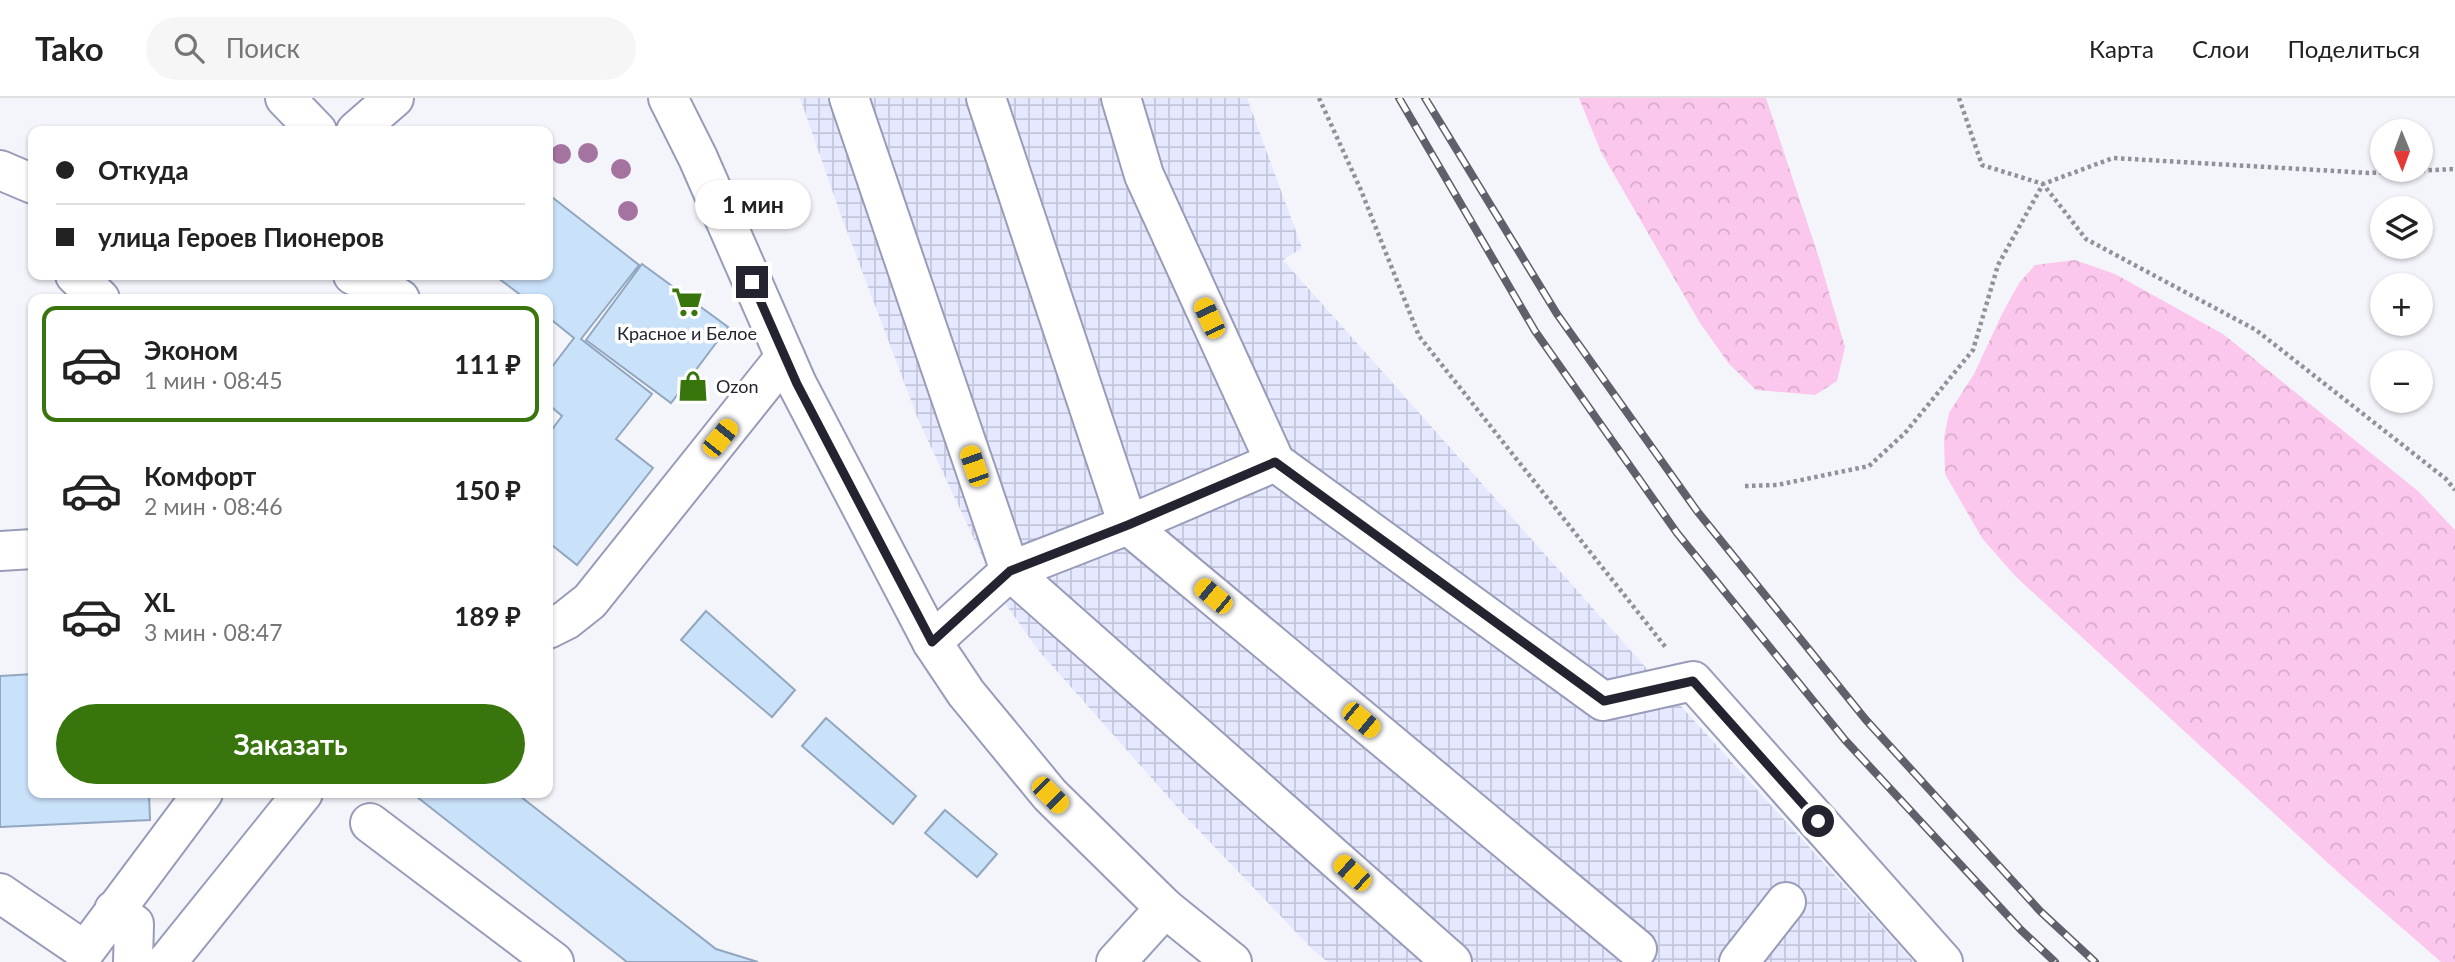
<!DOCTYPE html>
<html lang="ru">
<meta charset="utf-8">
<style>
body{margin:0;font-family:Lato,sans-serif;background:#f6f6f6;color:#222;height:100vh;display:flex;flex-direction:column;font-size:26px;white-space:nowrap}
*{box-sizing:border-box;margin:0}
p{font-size:23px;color:#767676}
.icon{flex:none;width:38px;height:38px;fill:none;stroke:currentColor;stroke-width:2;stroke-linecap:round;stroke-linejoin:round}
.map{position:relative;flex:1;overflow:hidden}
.drawer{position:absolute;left:28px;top:196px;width:525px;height:504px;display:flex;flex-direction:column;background:#fff;border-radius:14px;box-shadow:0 2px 5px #0004}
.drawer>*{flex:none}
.banner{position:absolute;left:28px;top:28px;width:525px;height:154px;border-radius:14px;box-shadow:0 2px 5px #0004;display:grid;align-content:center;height:154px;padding:0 28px;background:#fff}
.needle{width:46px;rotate:179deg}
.controls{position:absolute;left:2370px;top:21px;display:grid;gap:14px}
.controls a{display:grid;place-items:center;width:63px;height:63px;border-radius:50%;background:#fff;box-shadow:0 2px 5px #0004;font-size:35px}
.end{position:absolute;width:32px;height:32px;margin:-16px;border:9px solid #23242f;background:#fff;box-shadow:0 0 0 4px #fff}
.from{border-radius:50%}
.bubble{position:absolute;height:49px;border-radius:24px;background:#fff;box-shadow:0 2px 5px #0004;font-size:23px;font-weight:700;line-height:49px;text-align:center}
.car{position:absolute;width:21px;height:42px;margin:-21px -10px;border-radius:9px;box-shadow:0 0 5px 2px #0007;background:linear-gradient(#f5c518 24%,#345 0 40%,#f5c518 0 76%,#345 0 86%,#f5c518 0)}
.banner b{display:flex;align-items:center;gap:24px;height:66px;font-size:26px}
.banner b+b{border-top:2px solid #e0e0e0}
.banner i{width:18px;height:18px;background:#222}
ul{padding:12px 0 0;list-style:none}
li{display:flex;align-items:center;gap:21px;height:116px;margin:0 14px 10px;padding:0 14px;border:4px solid transparent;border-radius:14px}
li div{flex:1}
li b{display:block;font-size:26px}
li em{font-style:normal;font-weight:700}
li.current{border-color:#38750c}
li>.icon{width:63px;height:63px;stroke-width:1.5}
.cta{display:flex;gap:14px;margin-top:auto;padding:14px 28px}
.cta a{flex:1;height:80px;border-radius:42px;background:#38750c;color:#fff;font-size:28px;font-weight:700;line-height:80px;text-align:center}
header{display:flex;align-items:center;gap:42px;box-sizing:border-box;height:98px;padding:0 35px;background:#fff;border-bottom:2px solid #e0e0e0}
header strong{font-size:33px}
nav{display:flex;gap:38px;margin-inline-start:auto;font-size:24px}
.search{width:490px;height:63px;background:#f6f6f6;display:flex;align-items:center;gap:18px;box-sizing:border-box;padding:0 24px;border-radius:38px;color:#767676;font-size:26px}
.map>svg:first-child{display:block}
</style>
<header>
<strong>Tako</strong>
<div class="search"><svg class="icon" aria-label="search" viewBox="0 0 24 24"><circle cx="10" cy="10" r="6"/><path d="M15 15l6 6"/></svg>Поиск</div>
<nav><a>Карта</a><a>Слои</a><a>Поделиться</a></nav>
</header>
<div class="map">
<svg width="2455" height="864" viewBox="0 0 2455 864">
<defs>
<pattern id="industrial-grid" width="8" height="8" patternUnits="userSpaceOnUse" patternTransform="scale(1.75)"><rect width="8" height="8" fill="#e5e8ff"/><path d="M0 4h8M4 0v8" fill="none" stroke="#c4c7db"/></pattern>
<pattern id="forest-crowns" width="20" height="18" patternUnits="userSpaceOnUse" patternTransform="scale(1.75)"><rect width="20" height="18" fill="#fcc7ec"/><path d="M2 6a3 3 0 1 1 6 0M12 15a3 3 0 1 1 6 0" fill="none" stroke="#d8abcb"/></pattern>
</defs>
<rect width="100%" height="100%" fill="#f4f5fb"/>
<path fill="url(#industrial-grid)" d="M800,0h447l55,150 -19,12 365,410 266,292h-586l-15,-12 -127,-133 -147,-166 -37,-52 -84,-180 -79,-209z"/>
<path fill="url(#forest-crowns)" d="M1579,0h187l53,160 26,89 -8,34 -22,14 -59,-5 -27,-26 -29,-41 -99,-171z
M2075,162l40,14 108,60 195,157 37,39v432h-14l-101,-88 -325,-298 -33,-38 -37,-64 -1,-36 5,-25 25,-39 28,-60 17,-31 16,-18z"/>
<path fill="#cae1fa" stroke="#92a7bf" stroke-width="2" d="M548,96l91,71 -58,74 71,55 -36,45 37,29 -76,97 -29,-23v-107l14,-19 -14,-12v-32l26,-34 -26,-21v-18h-22l-32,-24h54z
M642,166l86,63 -57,76 -85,-63z
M706,513l89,79 -23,27 -91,-77z
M33,576v119h116l1,27 -150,7v-151z
M826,620l90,78 -23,28 -91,-78z
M412,695h104l200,156 42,13h-131z
M945,712l52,44 -20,23 -52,-44z"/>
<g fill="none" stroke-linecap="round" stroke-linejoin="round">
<defs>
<path id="minor" d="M285,0l32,33
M849,0l161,473 442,391
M986,0l142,427 509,424
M356,33l38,-33
M0,72l33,14
M75,177l25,24
M353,177l32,14 15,10
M1275,364l328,239 90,-20 250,281
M0,453l33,-2
M548,531l18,-9 24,-19 195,-244
M932,544l78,-71 118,-46 147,-63 -131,-287 -23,-77
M370,725l184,139
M0,795l85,58 118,-158
M114,812l20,14 -1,38
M167,864l136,-169
M1116,864l49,-54
M1739,864l47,-60"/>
<path id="major" d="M668,0l30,60 99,226 135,258 34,51 84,102 115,113 67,54"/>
</defs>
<use href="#minor" stroke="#989cb9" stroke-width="42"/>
<use href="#major" stroke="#989cb9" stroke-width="42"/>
<path stroke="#90919a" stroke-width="4.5" stroke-dasharray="3.5 3.5" stroke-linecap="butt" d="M1319,0l41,90 59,148 248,313
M1959,0l23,67 61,19 43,55 170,91 190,149 9,11
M1745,388l32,-1 92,-19 36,-33 68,-83 25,-85 45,-81 70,-26 256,15 86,-4"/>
<use href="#minor" stroke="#fff" stroke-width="38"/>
<use href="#major" stroke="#fff" stroke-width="38"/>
<defs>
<path id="rail" d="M1399,0l136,233 142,202 168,207 176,190 34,32
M1425,0l132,216 140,197 169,209 174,191 55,51"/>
</defs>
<use href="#rail" stroke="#5f606a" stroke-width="8"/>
<use href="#rail" stroke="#fff" stroke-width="5" stroke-dasharray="16" stroke-linecap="butt"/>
</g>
<g fill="#a573a0">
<circle cx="588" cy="55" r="10"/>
<circle cx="561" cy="56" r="10"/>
<circle cx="621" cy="71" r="10"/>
<circle cx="628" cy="113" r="10"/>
</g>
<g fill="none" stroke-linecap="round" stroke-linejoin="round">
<path stroke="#23242f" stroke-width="9" d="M752,184l45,102 135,258 78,-71 118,-46 147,-63 329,239 89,-20 125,140"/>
</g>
<defs>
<symbol id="supermarket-bare" viewBox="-9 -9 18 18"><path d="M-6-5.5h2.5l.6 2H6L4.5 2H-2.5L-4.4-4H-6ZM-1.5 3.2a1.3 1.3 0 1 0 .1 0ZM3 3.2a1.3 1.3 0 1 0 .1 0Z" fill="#38750c" stroke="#fff" stroke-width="2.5" paint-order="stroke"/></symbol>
<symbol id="shop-bare" viewBox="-9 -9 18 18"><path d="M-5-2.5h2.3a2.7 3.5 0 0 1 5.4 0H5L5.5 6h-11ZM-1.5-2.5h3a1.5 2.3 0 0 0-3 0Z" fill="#38750c" stroke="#fff" stroke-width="2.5" paint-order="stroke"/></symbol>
</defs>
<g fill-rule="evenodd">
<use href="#supermarket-bare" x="665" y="182" width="44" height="44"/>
<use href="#shop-bare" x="671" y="266" width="44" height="44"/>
</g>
<g text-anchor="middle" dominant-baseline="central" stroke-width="7" stroke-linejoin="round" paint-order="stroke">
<g font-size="18" fill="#23242f" stroke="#fff">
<text x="687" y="235">Красное и Белое</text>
<text x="716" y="288" text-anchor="start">Ozon</text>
</g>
</g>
</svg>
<div class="controls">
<a><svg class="needle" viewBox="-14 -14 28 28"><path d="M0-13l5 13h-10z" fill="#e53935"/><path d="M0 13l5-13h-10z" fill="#767676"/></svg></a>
<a><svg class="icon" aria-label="layers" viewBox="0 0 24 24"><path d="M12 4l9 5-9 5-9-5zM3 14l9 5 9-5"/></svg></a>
<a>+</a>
<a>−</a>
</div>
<i class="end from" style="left:1818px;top:723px"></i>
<i class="end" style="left:752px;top:184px"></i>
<div class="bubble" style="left:695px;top:82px;width:116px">1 мин</div>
<i class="car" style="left:1209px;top:220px;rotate:335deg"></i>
<i class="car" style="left:720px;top:340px;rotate:39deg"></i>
<i class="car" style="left:974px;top:368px;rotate:341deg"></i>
<i class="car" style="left:1213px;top:498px;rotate:310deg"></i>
<i class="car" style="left:1361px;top:622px;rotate:130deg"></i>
<i class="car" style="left:1050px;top:697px;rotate:135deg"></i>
<i class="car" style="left:1352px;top:775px;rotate:312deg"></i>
<div class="banner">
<b><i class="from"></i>Откуда</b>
<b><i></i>улица Героев Пионеров</b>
</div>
<section class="drawer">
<ul>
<li class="current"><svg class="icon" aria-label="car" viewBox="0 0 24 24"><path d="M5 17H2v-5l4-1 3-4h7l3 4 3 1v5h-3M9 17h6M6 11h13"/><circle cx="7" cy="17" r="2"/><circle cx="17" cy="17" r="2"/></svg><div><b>Эконом</b><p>1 мин · 08:45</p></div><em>111 ₽</em></li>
<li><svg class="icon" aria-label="car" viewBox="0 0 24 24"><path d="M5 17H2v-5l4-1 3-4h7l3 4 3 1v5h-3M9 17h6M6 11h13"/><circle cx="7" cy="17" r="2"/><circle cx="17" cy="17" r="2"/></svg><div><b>Комфорт</b><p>2 мин · 08:46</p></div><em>150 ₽</em></li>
<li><svg class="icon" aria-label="car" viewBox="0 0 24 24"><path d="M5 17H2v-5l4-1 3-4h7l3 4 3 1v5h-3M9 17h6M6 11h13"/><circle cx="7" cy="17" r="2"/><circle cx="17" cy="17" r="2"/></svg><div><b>XL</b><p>3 мин · 08:47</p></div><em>189 ₽</em></li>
</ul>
<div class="cta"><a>Заказать</a></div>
</section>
</div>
